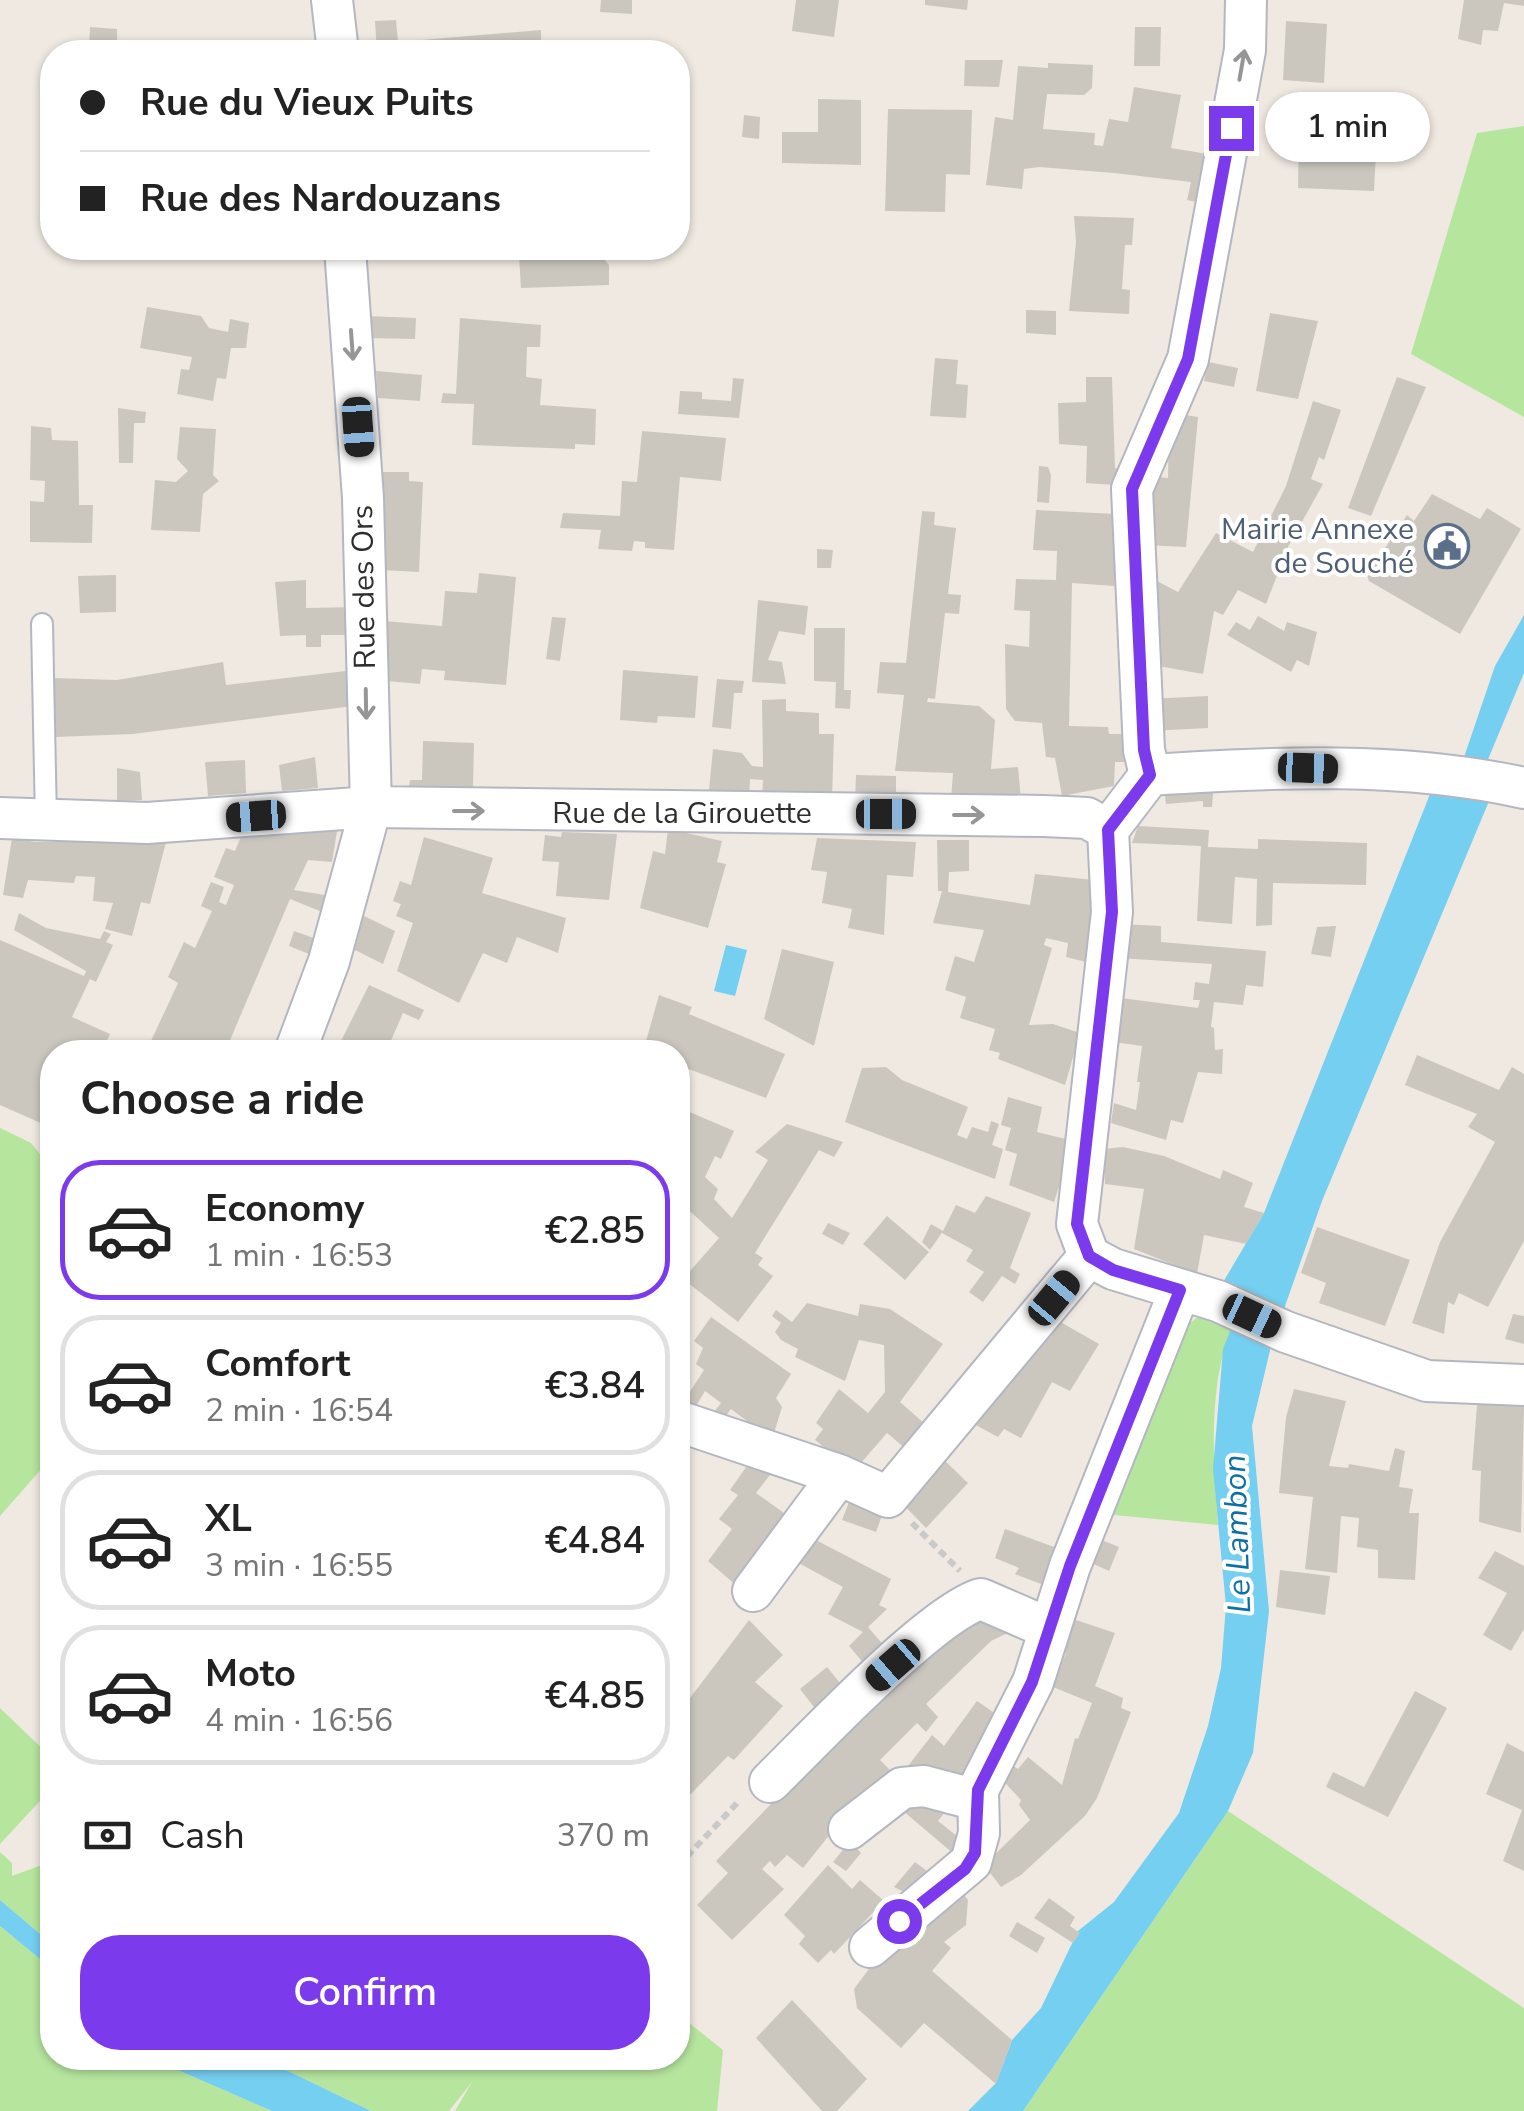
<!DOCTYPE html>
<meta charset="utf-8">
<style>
body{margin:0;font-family:"Nunito Sans",sans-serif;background:#f6f6f6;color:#222;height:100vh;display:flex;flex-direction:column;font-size:38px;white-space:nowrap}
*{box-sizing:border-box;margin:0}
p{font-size:32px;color:#767676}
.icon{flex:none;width:55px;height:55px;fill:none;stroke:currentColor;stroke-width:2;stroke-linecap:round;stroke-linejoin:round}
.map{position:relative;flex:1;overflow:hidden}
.sheet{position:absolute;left:40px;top:1040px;width:650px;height:1030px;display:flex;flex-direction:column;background:#fff;border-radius:40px;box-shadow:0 2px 8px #0004}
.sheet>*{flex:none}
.banner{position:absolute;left:40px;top:40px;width:650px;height:220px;border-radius:40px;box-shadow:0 2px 8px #0004;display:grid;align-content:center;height:220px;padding:0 40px;background:#fff}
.end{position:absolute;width:45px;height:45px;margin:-22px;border:12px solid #7c3aed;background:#fff;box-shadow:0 0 0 5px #fff}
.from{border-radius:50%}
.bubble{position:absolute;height:70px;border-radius:35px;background:#fff;box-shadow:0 2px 8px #0004;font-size:32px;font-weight:600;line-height:70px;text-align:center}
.car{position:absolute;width:30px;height:60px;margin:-30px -15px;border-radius:12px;box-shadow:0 0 8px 2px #0007;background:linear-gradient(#222 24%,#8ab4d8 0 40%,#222 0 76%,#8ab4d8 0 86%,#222 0)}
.banner b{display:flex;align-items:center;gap:35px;height:95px;font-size:38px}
.banner b+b{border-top:2px solid #e0e0e0}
.banner i{width:25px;height:25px;background:#222}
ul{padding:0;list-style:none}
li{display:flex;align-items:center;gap:30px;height:140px;margin:0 20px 15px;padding:0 20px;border:5px solid #e0e0e0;border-radius:40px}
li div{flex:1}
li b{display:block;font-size:38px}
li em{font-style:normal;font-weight:600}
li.on{border-color:#7c3aed}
li>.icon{width:90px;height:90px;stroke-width:1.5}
h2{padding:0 40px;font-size:45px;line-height:120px}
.pay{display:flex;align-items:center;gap:25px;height:110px;padding:0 40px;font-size:38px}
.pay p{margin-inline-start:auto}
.primary-button{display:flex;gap:20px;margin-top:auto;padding:20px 40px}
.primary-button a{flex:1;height:115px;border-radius:40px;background:#7c3aed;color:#fff;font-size:40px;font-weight:600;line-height:115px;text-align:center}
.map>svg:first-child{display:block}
</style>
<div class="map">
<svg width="1524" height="2111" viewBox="0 0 1524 2111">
<rect width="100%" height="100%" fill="#efe9e1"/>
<path fill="#b6e59e" d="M1524,126v291l-113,-63 66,-221z
M0,1128l31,15 21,26v288l-52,59z
M1199,1316h15l18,10c-24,59 -19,137 -14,199l-114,-11 76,-183z
M0,1708l52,50v30l-52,56z
M1228,1811l296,197v103h-501z
M0,1852l12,11v13l27,-10 13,4v42l-4,3 4,4v25l-52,-44z
M0,1926l52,43v89h98l122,53h-272z
M678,2014l45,36 -6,61h-262l17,-29 -23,29h-78l-110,-53h208l13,9 8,-9h188z"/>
<path fill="#75cff0" d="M1524,615v58l-40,96 8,25 -170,407 -38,108 -62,-25 42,-71 170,-429 27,-18 34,-100z
M726,945l21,5 -12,46 -21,-5z
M1232,1326l40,16 -20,84 17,185 -16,142 -25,58 -205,300h-55l28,-28 16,-43 29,-32 37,-77 36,-29 65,-89 29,-87 13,-58 5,-62 -13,-137 10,-120z
M0,1900l52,44v25l-52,-43z
M150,2058h111l110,53h-99z"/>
<path fill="#cbc7bf" d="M601,0h31v14l-32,-2z
M796,0h43l-5,37 -42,-6z
M925,0h43l-1,10 -42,-5z
M1464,0h60v6l-20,-3 -6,28 -15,-1 -2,15 -23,-6z
M396,20l2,22 143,-12v22h-164l-2,-31z
M1286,21l41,3 -3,59 -41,-3z
M90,27l27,2v23h-28z
M1135,27h26l-1,39h-26z
M242,43l39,2 -1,7h-38z
M965,60h38l-4,27 -35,-1z
M1048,63l45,2 -1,23 -8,7 -37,-1 -4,35 52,4 -1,12 9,1 6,-27 19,3 6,-35 47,8 -10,53 43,7 -13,48 -14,-3 4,-18 -77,-9 -75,-6 -15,2 -2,20 -36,-4 9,-68 18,3 5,-54 30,2z
M818,99l43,1v65l-79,-2v-31h36z
M888,109l84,1 -2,65 -24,-1 -1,38 -60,-1z
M744,115l16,2 -1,22 -17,-2z
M1299,131l78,3 -3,57 -76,-3z
M1074,216l60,2 -2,27h-7l-3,44 8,1 -1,24 -60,-3 7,-69z
M546,248h49l14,17v20l-88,3 -2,-32 27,-1z
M147,307l54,9 8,12 19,4 2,-13 19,4 -3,25h-15l-5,31 -9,-1 -4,23 -36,-7 4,-25 8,1 3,-13 -52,-9z
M1026,310l30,1v24l-30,-2z
M1270,313l48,8 -20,78 -42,-8z
M367,316l49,2 -1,21 -47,-1z
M460,318l81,7 -1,22h-13l-1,30 16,2 -2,26 56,4 -1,36 -20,-1v5l-103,-4 2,-41 -33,-1 2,-10 13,1z
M935,358l23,2 -2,24 12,1 -2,33 -36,-2z
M1208,362l30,6 -4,19 -30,-6z
M376,371l46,4 -2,26 -42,-3z
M1086,377h26l3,91 11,3 -11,14 -29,-2 1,-37 -28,-2 -1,-41 28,-1z
M1397,377l29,10 -55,129 -23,-8z
M733,378l11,1 -5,39 -61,-4 2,-23 22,1v7l29,2z
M1313,401l28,9 -17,50 -5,-3 -8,22 12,5 -35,63 -22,57 -28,-14 -15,25 -9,-4 -11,63 -56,-10 8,-84 23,12 38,-59 37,19 33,-66z
M118,408l28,4 -1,11h-11l-1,40h-14z
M1179,414l19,3 -12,130 -41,-2 4,-69 19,2 1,-46z
M31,426l20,2 1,12 26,1 1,64h14l-1,38 -62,-1v-41l14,1 1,-21 -15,-1z
M180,427l36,2 -3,46 6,6 -16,13 -3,38 -49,-2 4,-50 21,2 12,-11 -11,-12z
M642,431l84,7 -5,43 -41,-4 -6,73 -29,-2v-6l-11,-1 -2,10 -34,-2 3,-19 -41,-2 3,-15 57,3 2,-35 15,1z
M1039,466l9,1 3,8 -2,28 -12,-1z
M374,472h35v9l14,1 -4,90 -37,-2z
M1432,494l48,25 7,-11 34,21 -61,105 -91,-53 -2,-6 40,-60 7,6z
M1036,510l80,4 -2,72 -42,-3 -3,143 39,1 1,7h20l-2,28h-12l-1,24 -52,10 -7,-38 -9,-1 -4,-34 -27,-2 -9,-12 -1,-65 24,3 1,-36 -16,-1 2,-31 40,1 1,-29 -24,-1z
M922,511l13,1 -1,13 22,3 -8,66 13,1 -2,19 -14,-1 -10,86 -7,-1 -1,4 52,4 16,14 -4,49 27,-2 3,33h-70l2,-27 -58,-2 9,-76 -27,-2 3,-31 26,1z
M817,549l16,1 -2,18h-14z
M479,573l37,4 -10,108 -62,-5 1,-9 -23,-2 -2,15 -33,-3 -3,-60 58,5 3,-35 32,2z
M116,575v37l-36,1 -2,-37z
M306,580v28l52,-1 2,28h-39v12h-15v-12l-26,1 -5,-54z
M758,600l50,6 -3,29 -26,-4 -11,29 14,2 4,22 -34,-2z
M1258,616l26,15 3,-9 30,10 -8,34 -12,-6 -6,12 -64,-37 9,-13 14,8z
M552,617l14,1 -6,43 -14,-2z
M814,628h31l-1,62h7l-1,19 -15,-1 1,-26 -22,-1z
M223,662l3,23 137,-16 -2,36 -228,29 -77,3 -2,-59 63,2z
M623,670l75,6 -3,42 -37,-2 -1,7 -37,-3z
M717,679l27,2 -2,12h-8l-3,36 -19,-2z
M1208,696v32l-58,3 -2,-32z
M786,699v12l33,2v21h15l-2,65 -70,2 1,-21 -13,-1 -1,21h-41l5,-51 29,4 10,13 11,1 -1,-67z
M423,741l51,2 -1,45 -31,-2v9h-34l2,-15h12z
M315,757l3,31 -36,3 -3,-26z
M245,760l1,33 -38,3 -3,-34z
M117,768l23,4 2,28 -25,1z
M856,775l40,1v23l-41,3z
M1214,781l-2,26h-9v-6l-37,3 -2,-18z
M1138,826l71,4 -1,17 50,2v-10l109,4 -1,42 -93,-2 -1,42 -16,1 1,-47 -22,-2 -3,47 -35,-3 4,-75 -69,-3z
M668,829l54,12 -5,21 9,2 -18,64 -68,-20 13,-57 12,3z
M337,831l-5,31 -24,-2 -14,30 43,7 -5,19 -42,-17 -65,153h-54l-20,-11 27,-58 -10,-6 16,-35 11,6 17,-37 -11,-5 10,-24 13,5 -5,15 7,3 8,-20 -20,-8 12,-29 9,3 6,-14z
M562,832l55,2 -8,66 -53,-4 3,-34 -17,-1 3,-26 16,2z
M424,837l69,21 -11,35 84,25 -8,35 -41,-16 -10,26 -24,-10 -24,50 -62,-32 16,-48 -17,-7 5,-12 -8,-3 7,-20 11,4z
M12,838l23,4h131l-16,62 -9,-2 -9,34 -27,-7 8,-26 -20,-2 2,-24 -19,-1 -2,7 -46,-3 -5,18 -20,-3z
M817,838l99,4 -3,35 -26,-2 -3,60 -36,-7 4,-19 -30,-6 5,-31 -16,-2z
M937,840h32v31l-20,1 -1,20 82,13 5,-31 59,6v84l-28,-7 2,-14 -22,-5 -2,7 8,3 -23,77 24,-1 27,9 -15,52 -67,-26 2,-6 -11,-3 6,-21 -35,-11 6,-21 -21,-7 10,-34 19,6 10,-32 -51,-7 9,-32h-4z
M19,913l27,15 54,11 4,-8 7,3 -5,8 7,3 -17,37 -6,-3 -18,38 38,17 -8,18h-50v76l-52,-23v-165l84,36 2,-5 -72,-41z
M360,914l35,17 -12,33 -34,-17z
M1120,924l41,2v16l105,9 -3,36 -17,-2 -3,20 -29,-3 -3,25 3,1 1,22 8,-1 -1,25 -24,-2 -15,51 -12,-3 -5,20 -55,-17 3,-20 22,7 4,-28h-3l5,-36 -28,-4 7,-44 77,10 2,-8h-7l2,-18 14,2 3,-20 -93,-6z
M1336,926l-5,31 -20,-3 6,-27z
M294,931l31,11 -6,16 -30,-12z
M782,949l52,13 -20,84 -50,-27z
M369,985l55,25 -5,10 -16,-7 -17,39h-19l-26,-11z
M659,995l33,12 -3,7 96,40 -19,44 -88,-33v-13h-35z
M1417,1055l82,35 13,-23 12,7v167l-36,66 -29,-14 -5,12 -6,-3 -4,32 -32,-11 28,-81 55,-100 -27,-15 9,-13 -72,-29z
M886,1067l16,13 66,27 -11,28 10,4 5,-12 16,5 3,-11 8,3 -7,21 11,4 -8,30 -150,-57 17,-54z
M1008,1097l34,10 -5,25 37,9 -20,61 -45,-17 8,-31 -12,-4 6,-22 -10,-3z
M678,1107l56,24 -13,28 -6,-3 -10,21 13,12 -4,10 18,19 36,-58 -13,-8 32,-28 56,18 -9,15 -15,-7 -64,103 8,5 -5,7 15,11 -35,46 -55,-43 36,-41 -39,-36 6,-13 -8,-2z
M1123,1147l41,9 56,23 3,-9 30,13 -9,24 20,6 -18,31 -42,-9 -7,39 -63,-25 10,-60 -39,-5 -1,-35z
M986,1196l45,17 -21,55 10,6 -5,10 -13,-8 -19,26 -14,-10 15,-20 -18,-11 7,-11 -31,-17 14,-28 19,8z
M887,1216l42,36 -24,28 -42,-36z
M828,1223l22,10 -7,12 -21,-11z
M931,1224l12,7 -13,19 -8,-8z
M1317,1227l93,33 -25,66 -66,-23 7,-20 -25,-10z
M807,1303l51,13 2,-12 30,5 53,35 -43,58 34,30 -21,23 -26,-22 -33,38 -39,-31 8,-11 -7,-6 23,-34 29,24 17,-21 -1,-47 -25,-5 -14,41 -50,-24 3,-8 -17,-9 -6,-8 6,-9 -9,-7 4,-6 16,12z
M1513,1314l11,2v28l-19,-5z
M1050,1316l49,28 -29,47 -18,-9 -31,56 -17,-9 -6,8 -28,-15z
M711,1317l80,57 -15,24 6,9 -11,36 -32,-11 8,-11 -16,-12 -13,17 -12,-4 15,-19 -16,-12 -15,25 -12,-6 26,-40 -8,-6 7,-16 -9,-7z
M1294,1389l52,12 -17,65 19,2 1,-4 40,7 6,-23 10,3 -6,36 14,2 -4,24h10l-4,67 -37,-2v-28l-21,-3 2,-29 -18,-2 -4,57 -32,-4 8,-72 -34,-4 7,-76z
M1477,1405h47l-3,128 -42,-11 2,-51 -9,-1z
M943,1459l25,24 -42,45 -25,-26z
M749,1463l24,8 -17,22 42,30 -53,70 -37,-32 24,-32 -13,-10 19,-24 -8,-5z
M851,1497l33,13 -8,22 -34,-12z
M1005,1529l60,22 -16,36 -34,-13 4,-6 -24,-10z
M810,1537l81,42 -12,26 8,4 -19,18 24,28 -20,18 -23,-27 14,-14 -35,-18 15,-27 -50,-27z
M1097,1538l22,9 -10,24 -22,-10z
M1495,1551l29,15v63l-13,22 -28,-16 24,-42 -29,-15z
M1280,1570l50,6 -5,39 -49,-8z
M974,1611l42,18 -25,12 -65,63 12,13 -12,15 -9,-9 -37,37 18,18 -17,17 -54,43 -24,30 -16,-13 -12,12 -5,-6 -8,8 22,20 -52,51 -35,-35 31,-32 -12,-12 168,-174z
M1064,1616l51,17 -20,53 28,12 -2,10 10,4 -34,86 -12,18 -64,59 -20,12 -17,-22 46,-45 -11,-15 2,-5 -24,-26 6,-15 15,10 10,-12 34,28 13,-47 3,1 14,-36 -39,-16 13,-34 -10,-5z
M749,1620l34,35 -28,27 28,24 -49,54 -6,-4 -50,51v-43l9,-10 -9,-7v-33z
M827,1667l21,26 -28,22 -20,-26z
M1415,1691l32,17 -59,109 -62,-30 7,-15 31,15z
M977,1701l32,22 -51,65 -50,-22 24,-31 12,11z
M1507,1743l17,9v119l-21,-10 19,-51 -36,-16z
M915,1793l33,15 -10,13 24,19 -7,15 -53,-45z
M850,1841l11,12 -15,18 -13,-9z
M915,1862l20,15 -23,19 -18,-9z
M828,1865l24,24 8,-9 24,21 -50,53 -3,-4 -13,13 -19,-19 6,-8 -21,-21z
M960,1890l8,10 -2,25 -22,17 7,6 -19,23 80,69 -16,44 -72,-61 -23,25 -44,-40 -3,-19 35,-47z
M1049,1898l26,19 -5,9 10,7 -7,10 -39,-25z
M1017,1922l28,16 -8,15 -28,-17z
M792,2000l75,79 -30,32h-15l-66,-73z"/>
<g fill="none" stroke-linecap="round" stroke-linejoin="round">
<defs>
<path id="service" d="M42,624l4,198"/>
<path id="minor" d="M332,0l6,52
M1150,775l-6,-25 -12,-261 56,-130 57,-309 1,-50
M1150,775c124,-8 252,-14 374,13
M0,818l147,5 224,-16 673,9 43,2 21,12
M1108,830l4,82 -35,312 12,32 24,13 105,32 68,31 141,49 97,4
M1108,830l42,-55
M295,1052l34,-91 42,-154 -8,-309 -18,-250
M678,1421l161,54 49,22 201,-241
M753,1591l86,-116
M770,1782c42,-41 162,-169 211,-183l67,29
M849,1829l53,-41 22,-2 53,14
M870,1947l101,-85 8,-29 -1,-43 55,-108 37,-116 110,-276"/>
</defs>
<use href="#service" stroke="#b4b7c1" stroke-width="24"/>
<use href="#minor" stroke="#b4b7c1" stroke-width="44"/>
<path stroke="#c9c9c9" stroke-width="6" stroke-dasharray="8 5" stroke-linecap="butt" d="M912,1523l48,48
M678,1866l62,-66"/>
<use href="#service" stroke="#fff" stroke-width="20"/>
<use href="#minor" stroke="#fff" stroke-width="40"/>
</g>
<defs><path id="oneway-shaft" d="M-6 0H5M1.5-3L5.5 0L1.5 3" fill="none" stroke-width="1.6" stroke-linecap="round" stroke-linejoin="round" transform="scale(2.5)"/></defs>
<g stroke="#969696">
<use href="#oneway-shaft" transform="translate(1242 65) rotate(-80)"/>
<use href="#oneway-shaft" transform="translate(352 345) rotate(86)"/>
<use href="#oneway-shaft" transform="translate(366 704) rotate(89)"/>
<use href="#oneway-shaft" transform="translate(469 811)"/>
<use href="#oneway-shaft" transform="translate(969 815)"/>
</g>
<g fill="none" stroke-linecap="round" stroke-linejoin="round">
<path stroke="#7c3aed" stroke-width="12" d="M899,1921l66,-52 10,-16 3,-63 54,-108 38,-116 110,-276 -67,-20 -24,-14 -12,-32 35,-312 -4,-82 42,-55 -6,-25 -12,-261 56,-130 43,-231"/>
</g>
<defs>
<symbol id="civic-ring" viewBox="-11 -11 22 22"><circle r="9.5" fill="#fff" stroke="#5c6f8a" stroke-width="1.5"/><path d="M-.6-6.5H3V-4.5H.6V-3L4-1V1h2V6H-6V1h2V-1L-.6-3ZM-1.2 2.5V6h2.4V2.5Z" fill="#5c6f8a"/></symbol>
</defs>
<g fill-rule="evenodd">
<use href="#civic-ring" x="1422" y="521" width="50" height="50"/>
</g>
<g text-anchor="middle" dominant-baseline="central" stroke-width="8" stroke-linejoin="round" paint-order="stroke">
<g font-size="30" fill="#4e5e75" stroke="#fff" text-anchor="end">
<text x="1414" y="529">Mairie Annexe<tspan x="1414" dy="34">de Souché</tspan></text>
</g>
<g font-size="30" fill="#2e2e2e" stroke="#fff">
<text transform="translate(364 587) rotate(-91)">Rue des Ors</text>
<text x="682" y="813">Rue de la Girouette</text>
</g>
<g font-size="32" font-style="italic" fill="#0d6fa3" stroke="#fff">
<text transform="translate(1237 1534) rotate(-92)">Le Lambon</text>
</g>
</g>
</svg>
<i class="end from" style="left:899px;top:1921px"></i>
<i class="end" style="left:1231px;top:128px"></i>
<div class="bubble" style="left:1265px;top:92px;width:165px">1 min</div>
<i class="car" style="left:358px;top:427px;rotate:176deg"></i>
<i class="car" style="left:1308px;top:768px;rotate:92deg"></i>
<i class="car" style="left:886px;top:814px;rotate:90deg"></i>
<i class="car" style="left:256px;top:816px;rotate:266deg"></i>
<i class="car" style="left:1054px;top:1298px;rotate:40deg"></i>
<i class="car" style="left:1252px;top:1316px;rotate:115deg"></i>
<i class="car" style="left:893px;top:1665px;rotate:229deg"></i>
<div class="banner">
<b><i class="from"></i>Rue du Vieux Puits</b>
<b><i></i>Rue des Nardouzans</b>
</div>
<section class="sheet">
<h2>Choose a ride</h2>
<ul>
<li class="on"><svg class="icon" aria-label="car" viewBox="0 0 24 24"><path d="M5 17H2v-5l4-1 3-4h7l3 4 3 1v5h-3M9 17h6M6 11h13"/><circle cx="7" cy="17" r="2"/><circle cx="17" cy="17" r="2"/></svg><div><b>Economy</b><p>1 min · 16:53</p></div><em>€2.85</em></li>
<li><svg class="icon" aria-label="car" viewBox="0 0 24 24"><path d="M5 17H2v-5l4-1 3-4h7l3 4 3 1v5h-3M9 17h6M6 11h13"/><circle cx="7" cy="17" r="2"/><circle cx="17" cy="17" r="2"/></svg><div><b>Comfort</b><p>2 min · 16:54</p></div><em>€3.84</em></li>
<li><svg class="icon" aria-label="car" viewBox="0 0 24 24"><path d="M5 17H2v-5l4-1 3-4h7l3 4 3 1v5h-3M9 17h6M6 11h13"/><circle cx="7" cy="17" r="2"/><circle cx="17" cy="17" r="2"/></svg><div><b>XL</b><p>3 min · 16:55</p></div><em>€4.84</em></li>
<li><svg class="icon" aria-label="car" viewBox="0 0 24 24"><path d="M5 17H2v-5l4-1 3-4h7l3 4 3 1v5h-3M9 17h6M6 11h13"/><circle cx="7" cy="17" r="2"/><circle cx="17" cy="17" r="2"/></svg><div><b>Moto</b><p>4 min · 16:56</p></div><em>€4.85</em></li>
</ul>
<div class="pay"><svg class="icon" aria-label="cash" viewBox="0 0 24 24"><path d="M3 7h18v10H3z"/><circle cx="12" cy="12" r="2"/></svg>Cash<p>370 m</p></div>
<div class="primary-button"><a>Confirm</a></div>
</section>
</div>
